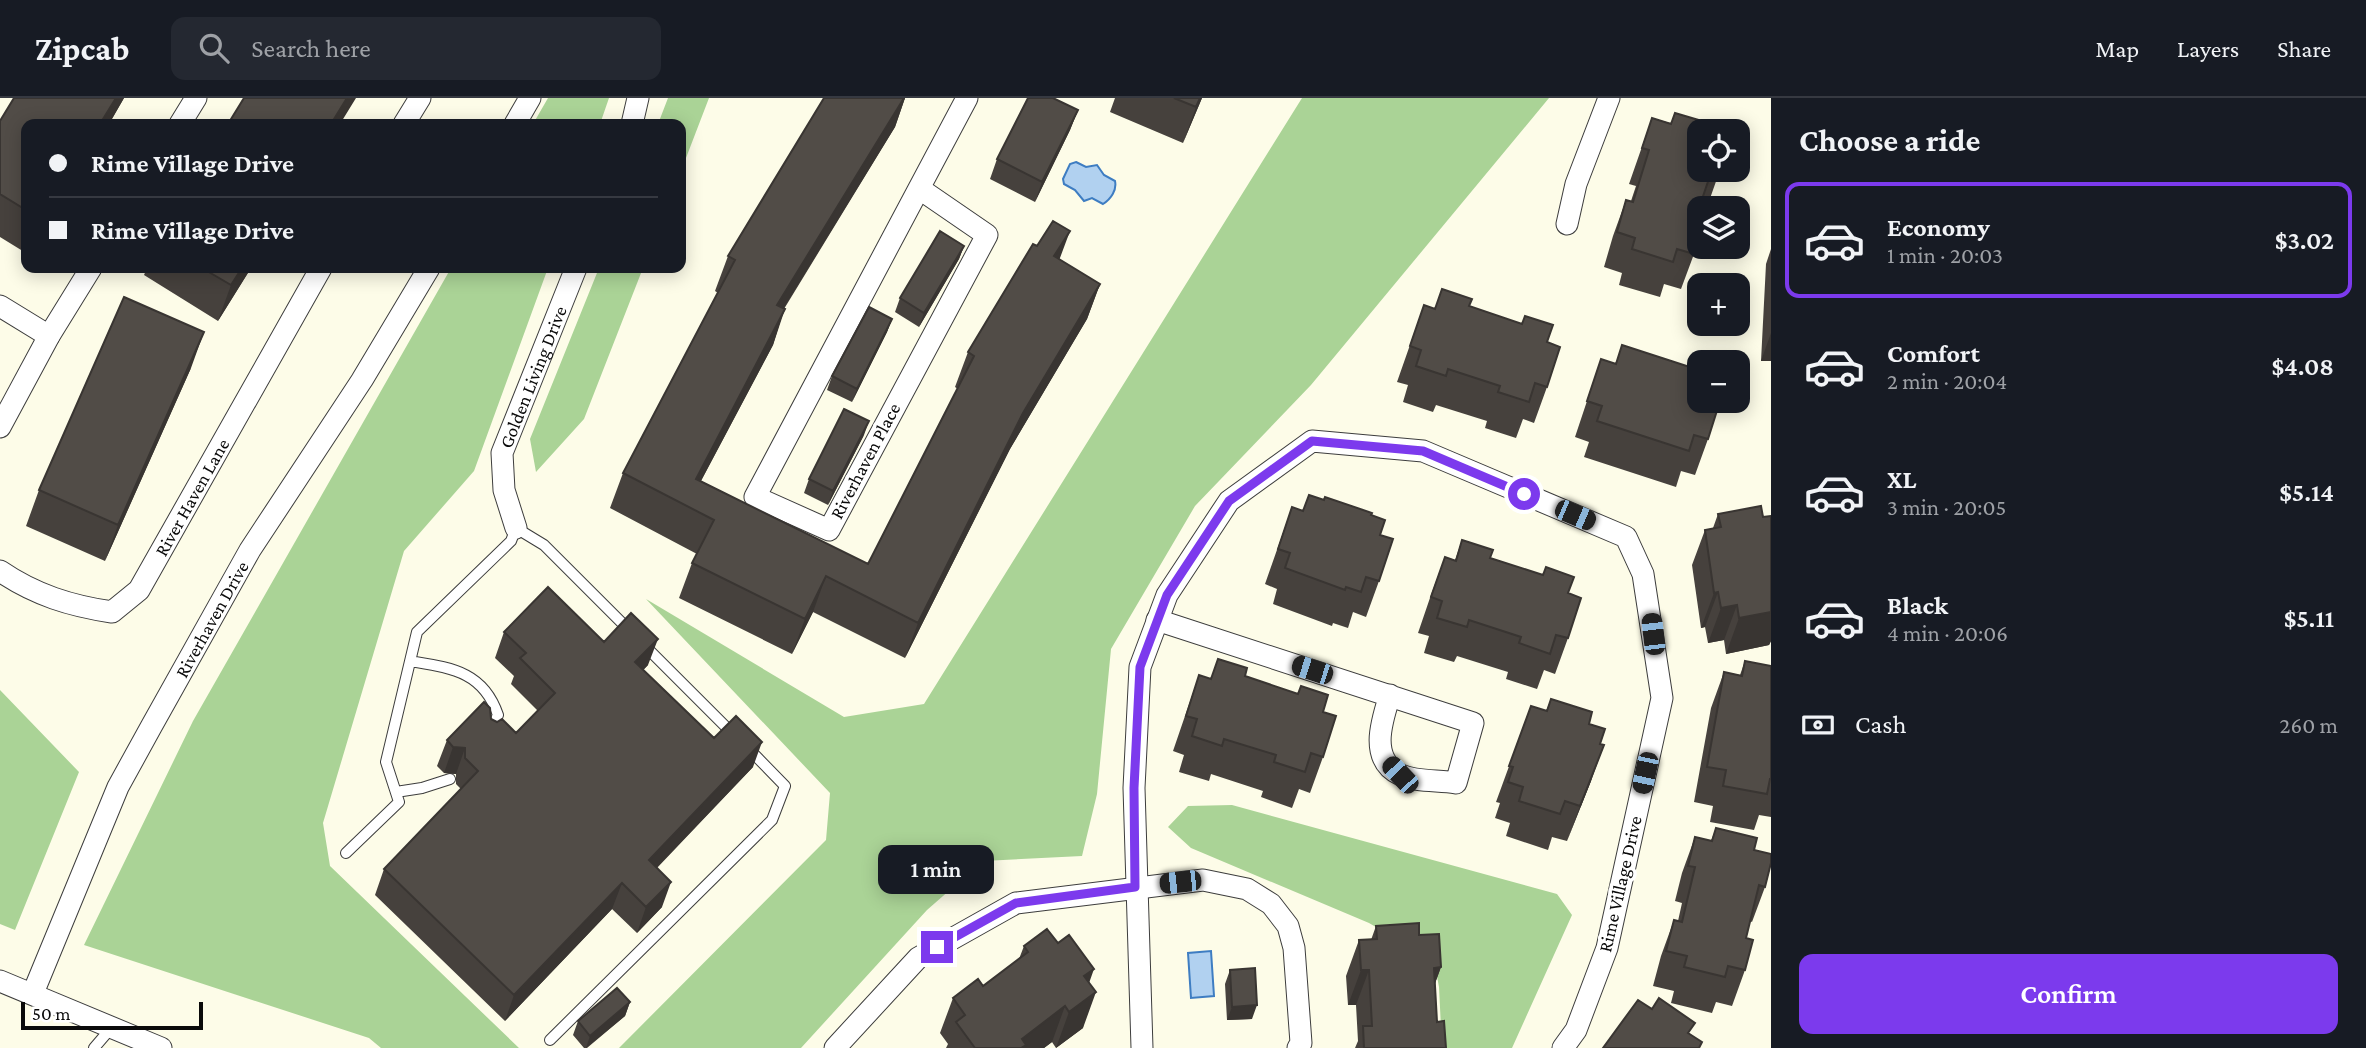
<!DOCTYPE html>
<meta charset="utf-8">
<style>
body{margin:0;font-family:"Crimson Pro",serif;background:#242831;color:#f1f3f6;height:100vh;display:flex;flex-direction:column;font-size:26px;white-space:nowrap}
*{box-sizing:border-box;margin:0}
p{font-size:23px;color:#9ea1a6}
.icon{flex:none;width:38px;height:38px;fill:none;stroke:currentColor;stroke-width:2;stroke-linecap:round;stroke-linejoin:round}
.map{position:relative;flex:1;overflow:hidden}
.details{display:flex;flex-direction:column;background:#171b24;width:595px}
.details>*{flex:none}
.guide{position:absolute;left:21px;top:21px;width:665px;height:154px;border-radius:14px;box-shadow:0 4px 18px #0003;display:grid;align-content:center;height:154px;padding:0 28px;background:#171b24}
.tools{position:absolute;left:1687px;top:21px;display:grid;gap:14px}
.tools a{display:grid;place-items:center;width:63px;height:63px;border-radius:14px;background:#171b24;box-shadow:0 4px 18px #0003;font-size:35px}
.scale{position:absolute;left:21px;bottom:18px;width:182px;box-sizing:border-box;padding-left:7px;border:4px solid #0a0a0a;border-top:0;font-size:19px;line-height:24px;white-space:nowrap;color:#0a0a0a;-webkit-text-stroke:5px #fff;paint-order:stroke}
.end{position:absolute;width:32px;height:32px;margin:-16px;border:9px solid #7c3aed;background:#fff;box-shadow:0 0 0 4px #fff}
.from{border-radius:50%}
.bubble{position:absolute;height:49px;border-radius:14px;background:#171b24;box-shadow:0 4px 18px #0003;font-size:23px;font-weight:600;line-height:49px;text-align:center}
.car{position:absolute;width:21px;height:42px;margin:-21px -10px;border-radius:9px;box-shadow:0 0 5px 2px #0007;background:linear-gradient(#222 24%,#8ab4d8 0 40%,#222 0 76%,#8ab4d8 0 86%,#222 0)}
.guide b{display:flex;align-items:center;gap:24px;height:66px;font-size:26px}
.guide b+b{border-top:2px solid #363941}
.guide i{width:18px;height:18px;background:#f1f3f6}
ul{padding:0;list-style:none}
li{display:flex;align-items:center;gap:21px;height:116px;margin:0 14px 10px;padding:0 14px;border:4px solid transparent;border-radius:14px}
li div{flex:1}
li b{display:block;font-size:26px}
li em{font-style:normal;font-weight:600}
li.on{border-color:#7c3aed}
li>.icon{width:63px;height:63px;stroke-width:1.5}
h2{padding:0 28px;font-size:32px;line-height:84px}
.pay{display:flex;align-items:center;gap:18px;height:77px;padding:0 28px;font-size:26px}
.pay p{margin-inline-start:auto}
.button{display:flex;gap:14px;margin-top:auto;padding:14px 28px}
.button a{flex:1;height:80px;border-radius:14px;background:#7c3aed;color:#fff;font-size:28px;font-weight:600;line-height:80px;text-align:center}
header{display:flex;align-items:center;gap:42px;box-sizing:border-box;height:98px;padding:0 35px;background:#171b24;border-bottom:2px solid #363941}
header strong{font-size:33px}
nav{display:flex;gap:38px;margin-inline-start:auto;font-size:24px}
.search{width:490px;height:63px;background:#242831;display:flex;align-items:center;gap:18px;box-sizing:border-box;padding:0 24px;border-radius:14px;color:#9ea1a6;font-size:26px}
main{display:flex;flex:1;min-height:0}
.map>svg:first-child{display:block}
</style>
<header>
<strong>Zipcab</strong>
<div class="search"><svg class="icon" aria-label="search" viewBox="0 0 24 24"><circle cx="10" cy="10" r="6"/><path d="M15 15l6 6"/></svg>Search here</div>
<nav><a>Map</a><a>Layers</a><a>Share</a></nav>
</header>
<main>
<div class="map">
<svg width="1771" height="950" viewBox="0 0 1771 950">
<rect width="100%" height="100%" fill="#fdfce8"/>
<path fill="#aad396" d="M548,0h61l-9,26h-67z
M668,0h41l-28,73v-47h-23z
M1302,0h247l-238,287 -116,121 -84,143 -14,145 -15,62 -99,5 -56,49 -126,138h-182l207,-208 4,-47 -184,-194 198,118 80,-13z
M451,170h97l-74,203 -70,80 -81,272 7,43 189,182h-138l-12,-10 -285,-93 109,-224z
M599,170h44l-59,151 -48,53 -6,-33z
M0,592l79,82 -64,158 -15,-6z
M1232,707l325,89 15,21 -60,133h-70l-3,-61 -5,-26 -65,-38 -178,-75 -23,-21 20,-21z"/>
<path fill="#b1d1f0" stroke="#3e7dc2" stroke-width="2" d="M1076,64l10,5 11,-2 7,10 11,6c2,9 -4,18 -12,23l-11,-6 -8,3 -9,-11 -11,-6 -1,-5 7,-15z
M1211,853l3,45 -23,2 -3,-45z"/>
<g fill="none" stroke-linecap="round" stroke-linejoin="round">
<defs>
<path id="service" d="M642,545l93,93
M410,563c41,7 73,10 88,54l-8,17
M396,694l26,-4 28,-9
M346,755l53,-51 -13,-40 31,-130 94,-91 5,-13 28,17 87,87
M550,942l222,-220 13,-34 -38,-39
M94,950l18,-21"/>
<g id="minor">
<path d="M180,26l16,-26"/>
<path d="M404,26l16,-26"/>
<path d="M515,26l15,-26"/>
<path d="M632,26l6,-26"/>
<path d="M920,91l67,46 -158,295 -74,-33 212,-399"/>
<path d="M1567,126l9,-40 33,-86"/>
<path d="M0,208l49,30"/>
<path d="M0,329l49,-91 42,-68"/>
<path id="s1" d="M516,430l-12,-38 -2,-37 74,-185"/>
<path id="s2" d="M0,473c35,24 71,35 112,41l27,-22 182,-322"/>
<path d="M1157,522l316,103 -17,60c-16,-3 -41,-1 -55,-8 -33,-15 -19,-55 -11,-80"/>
<path d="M0,883l161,67"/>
<path id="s3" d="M33,895l85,-206 33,-60 99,-177 112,-170 67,-112"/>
<path d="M835,950l83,-90 98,-55 187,-23 44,9 24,15 17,22 6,22 7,95 -3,5"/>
<path d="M1142,950l-8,-260 6,-121 27,-72 62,-94 83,-60 111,10 203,86 17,37 19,124 -55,250 -31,82 -13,18"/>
</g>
</defs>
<use href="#service" stroke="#3d3d3d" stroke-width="12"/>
<use href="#minor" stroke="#3d3d3d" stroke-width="23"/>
<use href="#service" stroke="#fff" stroke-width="10"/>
<use href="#minor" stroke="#fff" stroke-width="21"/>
</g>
<path fill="#46413d" d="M14,0h110l-15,26h-83v129l-26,-16v-116z
M824,0h81l-10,29 -111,182 -11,36 -72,136 167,83 90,-175 -3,-2 13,-35 91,-92 41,24 -13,35 -77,130 -105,209 -92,-46 -21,42 -113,-56 13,-35 5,-9 -87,-46 13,-35 95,-180 -3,-2 13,-35z
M1115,0h87l-19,45 -73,-31z
M1078,12l-8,20 -35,72 -45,-23 7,-20z
M1652,20l47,13 21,39 -13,37 -6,-1 -6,17 -1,31 -13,35 -17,-5 -4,13 -41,-12 3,-12 -18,-6 9,-31 13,-36 5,1 5,-15 -7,-2z
M964,148l-5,13 -40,68 -24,-15 5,-14z
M1771,151v112h-10l5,-97z
M147,170h104l-33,53 -74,-46z
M1424,207l10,4 35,-3 78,36v45l-13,36 -11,-4 -7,19 -31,-10 2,-7 -51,-16 -3,7 -30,-10 5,-17 -11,-3z
M892,221l-5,13 -35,70 -25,-12 5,-14z
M1622,247l86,94 -13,36 -14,-4 -5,16 -92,-30 5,-15 -14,-5 26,-78 15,5z
M191,270l-86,193 -79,-35 13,-36z
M864,337l-36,70 -24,-12 5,-14z
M1292,409l11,4 68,4 9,20 -1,46 -13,36 -13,-5 -5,16 -15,-5 -1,3 -59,-22 4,-15 -12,-5z
M1718,416l45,3 8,-1v125l-2,4 -43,9 -2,-14 -16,3 -3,-16 -4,1 -9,-63 13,-35 8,-2z
M1462,442l28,18 78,35v45l-13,36 -11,-4 -7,19 -31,-10 2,-7 -51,-16 -3,6 -30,-9 5,-17 -11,-3 14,-41 13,-35 10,3z
M504,534l100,10 44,23 -5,5 71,68 39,29 -96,101 5,39 -25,26 -25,-24 -107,112 -130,-126 9,-26 77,-80 -5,-5v-10l-12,-1 -7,-7 10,-26 44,-21 25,14 22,-22 -27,-27 3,-8 -19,-18z
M1745,563l26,5v151l-12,-2 -5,15 -44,-8 3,-16 -19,-4 17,-94 13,-36 16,3z
M1199,577l11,4 35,-3 78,36v45l-13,36 -11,-4 -7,19 -31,-11 2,-6 -52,-17 -2,7 -30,-9 5,-17 -11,-4z
M1551,601l38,25 11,20 -9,37 -24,60 -15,-4 -4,13 -42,-14 4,-13 -15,-5 5,-15 -4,-1 35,-96 15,5z
M1716,730l38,22 11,37 -13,35 -2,-1 -4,17 -1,32 -13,36 -16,-4 -4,11 -41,-10 3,-12 -21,-5 8,-30 13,-36 4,1 4,-18 -7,-2 7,-28 13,-36 16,4z
M1376,828l43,9 22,32 -6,16 2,39 9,26h-91l3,-7 -2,-36h-8l-2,-29 13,-36h12z
M1024,848l65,37 -6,45 -27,20 -4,-6 -8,6h-98l2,-4 -8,-11 13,-35 30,-12 36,-27z
M1230,872l22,49 -25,1 -2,-36z
M630,904l-5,14 -38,32h-3l-11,-13 5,-14z"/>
<path fill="#393532" d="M116,0h8l-15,26h-9z
M347,0h9l-16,26h-9z
M904,0h1l-10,29 -131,213 13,-35z
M1200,0h2l-19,45 13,-36z
M1078,12l-8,20 -35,72 7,-20z
M1070,133l-13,35 -3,-10z
M964,148l-5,13 -40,68 5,-14z
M242,170h9l-33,53 13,-36z
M1100,186l-13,35 -77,130 -105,209 13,-35 105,-210z
M785,211l-12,36 -86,162 9,-28z
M892,221l-5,13 -35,70 5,-13z
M204,234l-13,36 -86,193 13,-36z
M1771,235v28h-10z
M869,323l-5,14 -36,70 5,-14z
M826,478l-13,36 -21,42 13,-35z
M1718,494l-13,35 -4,1 13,-35z
M1737,507l-13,35 -16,3 13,-35z
M1771,514v29l-2,4 -43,9 13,-36z
M658,541l-10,26 -22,23 9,-26z
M762,644l-9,25 -114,119 10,-26z
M1604,647l-13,36 -24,60 13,-35z
M453,649l12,1 -9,26 -12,-1z
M671,784l-9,25 -25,26 9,-26z
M622,785l-10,26 -107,112 9,-26z
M1441,869l-13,36 6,-35z
M1094,871l-12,34 14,-11 -13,36 -27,20 13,-36 15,-36z
M1361,872h8l-13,35h-8z
M630,904l-5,14 -39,32 4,-12z
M1257,907l-5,14 -25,1 5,-13z
M1065,908l-13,36 -8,6h-26l4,-9z"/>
<path fill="#514c47" stroke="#393532" stroke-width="2" d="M14,0h102l-16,26h-74v86l-26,-16v-73z
M244,0h103l-16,26h-103z
M824,0h80l-127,207 8,4 -89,170 172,85 106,-208 -6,-4 65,-108 4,2 16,-25 17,10 -16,25 46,28 -77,129 -105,210 -92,-47 -21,43 -113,-56 22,-43 -91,-47 112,-213 -7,-4z
M1028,0h25l25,12 -36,72 -45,-23z
M1174,0h26l-4,9z
M1675,15l37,11 -2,7h-11v39h21v2l-8,-2 -13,38 -4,15 4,2v11l-5,18 -17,-5 -4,13 -41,-13 3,-11 -18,-6 9,-32 7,2 16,-52 -7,-2 10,-30 19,6z
M940,133l24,15 -40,67 -24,-15z
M202,170h40l-11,17z
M1442,191l30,10 -3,7 53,18 3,-8 28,9 -6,17 13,5 -13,40 -12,-4 -6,19 -31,-10 2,-6 -52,-17 -2,7 -30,-10 5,-16 -11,-4 14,-41 11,4z
M124,199l80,35 -86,193 -79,-35z
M869,209l23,12 -35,70 -25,-13z
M1622,247l77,25v31h21l-12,38 -14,-4 -5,16 -92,-30 5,-15 -15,-5 14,-42 15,5z
M844,311l25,12 -36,70 -24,-12z
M1309,397l15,5 1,-3 47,16 -1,2 14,5 -5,15 13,4 -14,42 -13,-4 -5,15 -15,-5 -1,3 -60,-22 5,-15 -12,-4 14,-42 11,4z
M1761,408l2,11 8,-1v96l-32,6 -2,-13 -16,3 -3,-16 -4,1 -9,-63 16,-3 -3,-13z
M1462,442l31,10 -3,8 53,17 3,-8 28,10 -6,16 13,5 -13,40 -12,-3 -6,19 -31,-11 2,-6 -52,-17 -2,7 -30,-9 5,-17 -11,-4 14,-40 11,4z
M548,489l56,55 27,-29 27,26 -23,23 79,76 22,-22 26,26 -113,118 22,22 -25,25 -24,-24 -108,112 -130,-126 94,-98 -13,-13v-10l-12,-1 -6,-7 37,-38 6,6 1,11 6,3 5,-3 14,14 39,-40 -35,-35 6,-5 -22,-21z
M1218,561l29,9 -2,8 53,18 3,-8 27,9 -5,17 13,4 -13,41 -12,-4 -6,19 -31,-10 2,-7 -52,-16 -2,7 -30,-10 5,-17 -11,-3 13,-41 12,4z
M1745,563l26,5v113h-1l-3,15 -44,-8 3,-16 -19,-3 17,-95 18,4z
M1551,601l41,13 -3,12 16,5 -5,15 4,1 -24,61 -15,-5 -5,13 -41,-13 4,-14 -15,-5 5,-15 -4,-1 22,-60 16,5z
M1716,730l41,10 -3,12 17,4v9l-6,24 -6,-2 -13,53 7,2 -8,30 -17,-4 -3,11 -41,-10 3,-11 -21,-5 8,-31 8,2 13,-55 -7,-1 7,-29 17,4z
M1419,825v12l20,-1 2,33 -7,1 3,54 7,-1 2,27h-82l-1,-22h9l-3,-56h-8l-2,-30 18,-1 -1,-13z
M1047,831l11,14 11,-8 25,34 -10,7 12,16 -27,20 -4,-6 -43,33 4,6 -5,3h-46l-19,-26 9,-7 -12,-17 25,-19 5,7 45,-34 -4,-6z
M1255,870l2,37 -25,2 -2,-37z
M617,890l13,14 -40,34 -12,-15z
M1659,900l36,25 -7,10 14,9 -3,6h-96l35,-48 14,9z"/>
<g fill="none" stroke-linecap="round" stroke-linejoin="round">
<path stroke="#7c3aed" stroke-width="9" d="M937,849l79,-44 119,-16 -1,-99 6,-121 27,-72 62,-94 83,-60 111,10 101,43"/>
</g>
<g text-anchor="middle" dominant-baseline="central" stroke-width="7" stroke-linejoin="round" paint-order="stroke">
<g font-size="19" fill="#0a0a0a" stroke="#fff">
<text stroke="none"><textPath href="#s1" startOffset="159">Golden Living Drive</textPath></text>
<text transform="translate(865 363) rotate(-62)">Riverhaven Place</text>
<text stroke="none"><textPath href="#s2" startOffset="262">River Haven Lane</textPath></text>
<text stroke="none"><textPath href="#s3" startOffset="415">Riverhaven Drive</textPath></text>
<text transform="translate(1620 786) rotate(-77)">Rime Village Drive</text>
</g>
</g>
</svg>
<div class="tools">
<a><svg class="icon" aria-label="locate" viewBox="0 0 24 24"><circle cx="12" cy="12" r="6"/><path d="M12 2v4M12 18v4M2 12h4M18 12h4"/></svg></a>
<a><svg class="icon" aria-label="layers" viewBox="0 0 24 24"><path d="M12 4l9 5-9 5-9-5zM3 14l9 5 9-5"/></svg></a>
<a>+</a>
<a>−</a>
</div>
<div class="scale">50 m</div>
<i class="end from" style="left:1524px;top:396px"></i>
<i class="end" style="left:937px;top:849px"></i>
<div class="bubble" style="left:878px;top:747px;width:116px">1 min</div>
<i class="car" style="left:1575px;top:417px;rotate:113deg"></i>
<i class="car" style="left:1653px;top:536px;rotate:353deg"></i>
<i class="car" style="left:1312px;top:572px;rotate:288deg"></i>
<i class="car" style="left:1645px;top:675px;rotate:192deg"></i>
<i class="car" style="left:1400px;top:677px;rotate:317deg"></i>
<i class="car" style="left:1180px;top:784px;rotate:264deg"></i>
<div class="guide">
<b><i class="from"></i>Rime Village Drive</b>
<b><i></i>Rime Village Drive</b>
</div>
</div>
<section class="details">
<h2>Choose a ride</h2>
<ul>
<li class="on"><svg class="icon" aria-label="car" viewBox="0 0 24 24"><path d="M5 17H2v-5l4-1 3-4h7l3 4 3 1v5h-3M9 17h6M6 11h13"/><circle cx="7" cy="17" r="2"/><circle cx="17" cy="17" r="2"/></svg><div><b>Economy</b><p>1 min · 20:03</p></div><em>$3.02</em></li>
<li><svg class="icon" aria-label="car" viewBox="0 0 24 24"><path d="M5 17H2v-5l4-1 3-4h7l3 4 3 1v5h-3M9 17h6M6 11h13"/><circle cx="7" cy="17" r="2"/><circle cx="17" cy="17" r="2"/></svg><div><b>Comfort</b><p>2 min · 20:04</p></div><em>$4.08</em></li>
<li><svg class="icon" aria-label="car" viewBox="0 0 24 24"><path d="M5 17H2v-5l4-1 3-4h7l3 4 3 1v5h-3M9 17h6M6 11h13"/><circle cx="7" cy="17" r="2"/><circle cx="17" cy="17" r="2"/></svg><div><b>XL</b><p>3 min · 20:05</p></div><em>$5.14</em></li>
<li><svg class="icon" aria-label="car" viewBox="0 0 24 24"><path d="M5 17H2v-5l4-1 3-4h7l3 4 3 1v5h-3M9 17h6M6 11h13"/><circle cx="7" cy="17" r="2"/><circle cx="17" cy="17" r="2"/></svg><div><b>Black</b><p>4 min · 20:06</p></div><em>$5.11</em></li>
</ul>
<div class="pay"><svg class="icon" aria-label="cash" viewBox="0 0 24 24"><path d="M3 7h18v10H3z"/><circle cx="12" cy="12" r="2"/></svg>Cash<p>260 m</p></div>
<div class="button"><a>Confirm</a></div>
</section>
</main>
